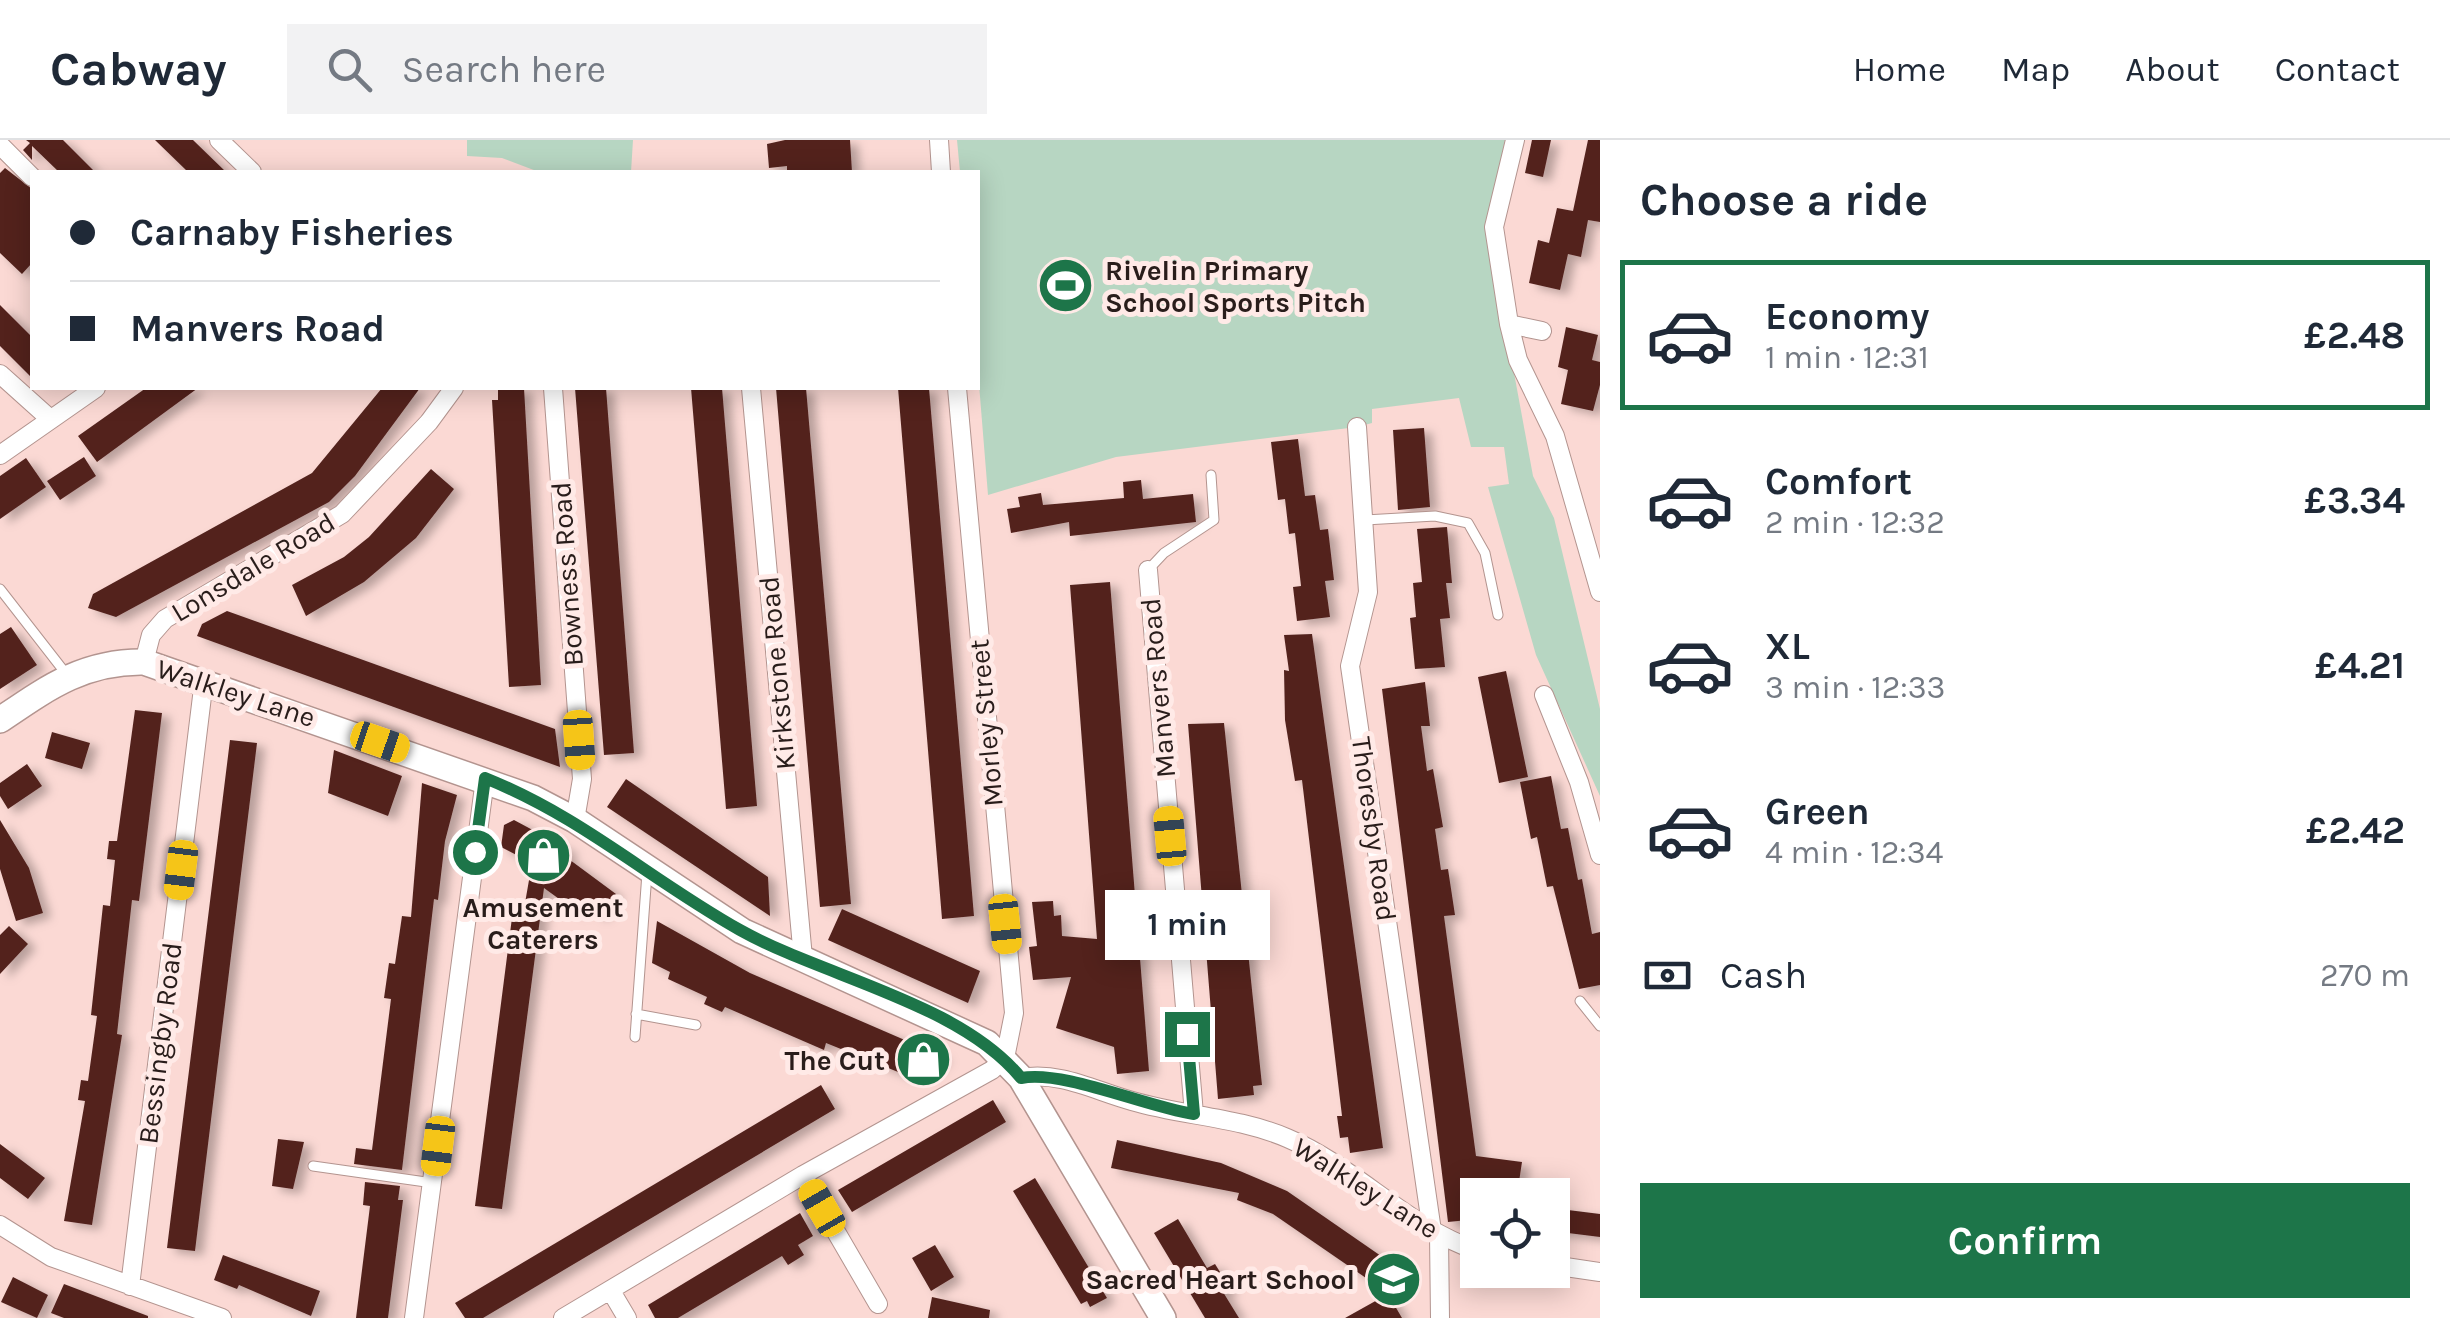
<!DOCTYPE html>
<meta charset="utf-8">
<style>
body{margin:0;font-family:Karla,sans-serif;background:#f2f2f3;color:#1f2937;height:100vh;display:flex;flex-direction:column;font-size:38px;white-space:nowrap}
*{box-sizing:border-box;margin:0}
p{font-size:32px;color:#747a83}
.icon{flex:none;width:55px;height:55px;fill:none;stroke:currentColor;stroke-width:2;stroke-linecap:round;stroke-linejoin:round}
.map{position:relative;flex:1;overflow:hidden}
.side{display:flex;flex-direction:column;background:#fff;width:850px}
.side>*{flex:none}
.guide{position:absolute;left:30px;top:30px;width:950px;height:220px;border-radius:0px;box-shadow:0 5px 25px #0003;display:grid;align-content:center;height:220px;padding:0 40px;background:#fff}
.controls{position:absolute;left:1460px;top:1038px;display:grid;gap:20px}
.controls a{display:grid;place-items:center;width:110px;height:110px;border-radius:0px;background:#fff;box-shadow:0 5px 25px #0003;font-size:50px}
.end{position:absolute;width:45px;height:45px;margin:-22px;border:12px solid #1d7549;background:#fff;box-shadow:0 0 0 5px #fff}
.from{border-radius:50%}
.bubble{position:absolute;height:70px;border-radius:0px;background:#fff;box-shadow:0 5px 25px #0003;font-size:32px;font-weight:700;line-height:70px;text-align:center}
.car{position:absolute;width:30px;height:60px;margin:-30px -15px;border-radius:12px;box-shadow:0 0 8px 2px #0007;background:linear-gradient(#f5c518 24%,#345 0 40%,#f5c518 0 76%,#345 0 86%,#f5c518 0)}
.guide b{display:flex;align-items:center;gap:35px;height:95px;font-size:38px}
.guide b+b{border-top:2px solid #e0e1e3}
.guide i{width:25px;height:25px;background:#1f2937}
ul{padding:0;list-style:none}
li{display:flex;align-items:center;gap:30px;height:150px;margin:0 20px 15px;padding:0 20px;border:5px solid transparent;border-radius:0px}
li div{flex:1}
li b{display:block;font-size:38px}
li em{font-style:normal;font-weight:700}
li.active{border-color:#1d7549}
li>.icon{width:90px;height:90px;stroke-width:1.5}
h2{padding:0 40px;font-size:45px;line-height:120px}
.pay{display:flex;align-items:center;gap:25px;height:110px;padding:0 40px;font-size:38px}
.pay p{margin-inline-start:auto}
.action{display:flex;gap:20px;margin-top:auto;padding:20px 40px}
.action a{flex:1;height:115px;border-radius:0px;background:#1d7549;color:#fff;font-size:40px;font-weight:700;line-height:115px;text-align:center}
header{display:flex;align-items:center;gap:60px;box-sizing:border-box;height:140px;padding:0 50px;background:#fff;border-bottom:2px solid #e0e1e3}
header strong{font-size:48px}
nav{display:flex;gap:55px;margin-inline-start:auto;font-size:35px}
.search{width:700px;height:90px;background:#f2f2f3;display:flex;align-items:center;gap:25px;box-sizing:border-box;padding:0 35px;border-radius:0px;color:#747a83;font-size:38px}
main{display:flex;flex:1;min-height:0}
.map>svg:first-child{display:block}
</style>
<header>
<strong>Cabway</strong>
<div class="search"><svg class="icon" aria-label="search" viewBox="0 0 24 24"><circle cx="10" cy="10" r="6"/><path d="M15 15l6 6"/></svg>Search here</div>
<nav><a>Home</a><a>Map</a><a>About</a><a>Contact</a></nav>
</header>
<main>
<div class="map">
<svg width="1600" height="1178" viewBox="0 0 1600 1178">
<defs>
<filter id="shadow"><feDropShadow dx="8" dy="4.5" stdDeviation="5" flood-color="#0004"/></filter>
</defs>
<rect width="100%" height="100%" fill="#fbd9d4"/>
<path fill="#b7d6c2" d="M467,0h166l-2,32h-92l-37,-14 -35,-2z
M957,0h548l-18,86 46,250 21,42 46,191v87l-64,-141 -48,-168 21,-3 -5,-37h-33l-12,-49 -87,11v14l-15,4 -241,30 -128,38 -10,-123v-200h-18z"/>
<path fill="#52241f" filter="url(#shadow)" d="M26,0h37l32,32h-36l-27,-26v14l-9,-10 7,-7z
M155,0h38l33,32h-38z
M785,0h65l2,32h-65v-6l-18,2 -2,-24z
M1532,0h19l-8,37 -18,-4z
M1588,0h12v82l-12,-2 -7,37 -13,-3 -8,36 -31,-7 9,-43 11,3 8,-35 16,3z
M5,28l27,21v74l-10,11 -22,-21v-80z
M0,165l32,32v41l-32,-32z
M1566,187l32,8 -6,25 8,2v23l-7,26 -32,-7 7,-34 -10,-3z
M146,248h52l-101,74 -19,-26z
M382,248h38l-65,88 -26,26 -213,115 -28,-9 5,-14 219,-121z
M498,248h26l17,297 -32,2 -17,-287h6z
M575,248h31l28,365 -30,2z
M691,248h31l35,418 -31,3z
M776,248h30l45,516 -31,3z
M898,248h31l45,528 -32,3z
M1424,288l6,79 -32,3 -5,-80z
M1298,299l7,57 10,-1 5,35 8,-1 6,51 -9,1 5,36 -33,4 -4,-34 8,-1 -6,-53 -6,1 -4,-35 -7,1 -7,-58z
M84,317l12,19 -36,24 -13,-19z
M26,318l20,29 -46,32v-43z
M431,329l23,20 -38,49 -52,44 -58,34 -14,-31 52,-28 25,-20z
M1141,340l2,19 50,-5 3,28 -126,14 -1,-14 -58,11 -4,-24 13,-2 -2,-10 23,-4 2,12 81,-7 -1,-16z
M1447,387l5,56h-6l4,35 -10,1 5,48 -30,2 -5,-51 6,-1 -3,-34 9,-1 -5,-53z
M1110,442l39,489 -32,3 -3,-27 -58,-19 15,-51 -38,3 -4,-33 8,-1 -5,-44 21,-1 1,15 7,-1 1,21 35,3 -27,-354z
M227,471l328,118 5,38 -363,-131 5,-12z
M11,487l26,38 -37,24v-55z
M1312,494l71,514 -33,5 -2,-16 -8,1 -3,-22h5l-40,-336 -7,1 -10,-61 -1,-50 5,1 -5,-36z
M1506,531l22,106 -29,6 -21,-106z
M1425,542l5,44h-9l6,45 6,-2 10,58 -8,2 6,41 7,-1 7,46 -11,1 32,240 46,6 -5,33h-39v24l-30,3 -66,-533z
M135,570l27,3 -23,188 -7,-1 -15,134 5,1 -30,190 -28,-4 21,-120 -7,-1 3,-20 7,1 9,-65 -6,-1 7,-64 5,-46 7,1 5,-46 -8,-1 2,-18h8z
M1224,583l38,362 -9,1 1,9 -36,4 -30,-375z
M52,592l38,11 -8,26 -37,-11z
M230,600l27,3 -62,508 -28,-3z
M334,610l68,26 -14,40 -60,-23z
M27,624l15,22 -34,23 -8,-13v-13z
M1551,636l10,53 7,-1 10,52 4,-1 10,55 8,-2v53l-21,4 -26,-103 -6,1 -10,-50 -6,2 -11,-57z
M626,639l142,98 2,39 -163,-109z
M422,643l35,12 -12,46 -7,59 -4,-1 -32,271 -48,-6 2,-16 16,2 19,-151 -7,-1 5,-35 6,1 7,-48 9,1z
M0,680l29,48 14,45 -27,8 -16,-52z
M514,680l56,30 -4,7 50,37 -16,22 -16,-12 -7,8 -33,-24 -42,321 -27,-3 39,-304 11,1 7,-40 -31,-16 3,-22z
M842,769l138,62 -12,32 -140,-63z
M657,781l93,52 194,84 -19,16 -14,-5 -3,8 -82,-33 -2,7 -99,-43 -3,5 -18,-8 3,-7 -39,-18 2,-7 -18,-9z
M9,786l19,18 -28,30v-39z
M821,945l14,24 -352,209h-18l-10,-15z
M993,960l13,22 -154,90 -14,-22z
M278,999l26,3 -11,47 -21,-3z
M1117,1000l104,23 66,28 94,65 -15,22 -93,-64 -36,-14 2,-7 -128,-25z
M0,1004l45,34 -17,21 -28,-21z
M1035,1038l72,120 -17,9 -3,-6 -6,3 -68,-113z
M365,1042l35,4 -2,14h5l-15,118h-32l14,-112 -7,-1z
M1552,1068l48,6v23l-48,-6z
M800,1073l13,23 -15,9 6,10 -16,10 -6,-9 -104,62h-23l-7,-13z
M1178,1079l29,49 8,-4 15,24 -7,4 16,26h-34l-51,-85z
M935,1105l19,32 -23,14 -19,-33z
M223,1115l97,36 -9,25 -72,-31 -2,4 -23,-9z
M13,1137l35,18 -11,23 -36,-16z
M64,1144l84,32v2h-84l-13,-5z
M1388,1154l14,24h-57z
M932,1157l58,13 -1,8h-61z"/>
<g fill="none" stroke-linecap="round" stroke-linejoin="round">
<defs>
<path id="lane" d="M1365,380l70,-4 33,7 17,30 13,62
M1148,430l16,-17 50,-33 -3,-45
M0,449l67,86
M1580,861l20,25
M636,874l60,11
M635,897l12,-164
M313,1026l120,17"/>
<path id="street" d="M219,0l33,32
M939,0l2,32
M1515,0l-21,87 15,97 9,36 37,76 45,156
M0,5l32,32
M1509,184l33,7
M0,234l48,43
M553,248l29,391 -7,41
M751,248l52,570
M1357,287l11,165 -18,74 82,565
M0,315l96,-67
M1148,430l46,544
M144,522l7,-27 14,-16 177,-105 87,-92 25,-34
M1544,555l35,87 21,73
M1021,938c39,-7 74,13 111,23 51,15 106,16 155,37 69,29 119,89 191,113
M803,1035l75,129
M0,1085l51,32 171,61
M1439,1095l1,83
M1552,1125l48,7
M130,1146l74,-606
M611,1151l16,27
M414,1178l71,-539
M563,1178l240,-143 189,-105 13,-12 9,-45 -57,-625"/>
<path id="secondary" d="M0,580c47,-32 84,-59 144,-58l389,136 42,22 167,111 245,112 34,35 142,240"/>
</defs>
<use href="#lane" stroke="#b3948f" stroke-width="11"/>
<use href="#street" stroke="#b3948f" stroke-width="20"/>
<use href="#secondary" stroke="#b3948f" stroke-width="28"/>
<use href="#lane" stroke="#fff" stroke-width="9"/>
<use href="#street" stroke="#fff" stroke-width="18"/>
<use href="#secondary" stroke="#fff" stroke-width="25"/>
</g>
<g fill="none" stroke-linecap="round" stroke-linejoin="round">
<path stroke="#1d7549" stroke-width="12" d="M475,712l10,-74c99,40 164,101 255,152 84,47 220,73 281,148 44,-8 122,28 173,36l-7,-80"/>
</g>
<defs>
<symbol id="stadium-disc" viewBox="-11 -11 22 22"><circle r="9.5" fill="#1d7549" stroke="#ffeae7"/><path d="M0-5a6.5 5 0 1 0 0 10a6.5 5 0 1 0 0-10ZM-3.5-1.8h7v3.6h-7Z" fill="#fff"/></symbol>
<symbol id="shop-disc" viewBox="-11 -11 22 22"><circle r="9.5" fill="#1d7549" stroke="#ffeae7"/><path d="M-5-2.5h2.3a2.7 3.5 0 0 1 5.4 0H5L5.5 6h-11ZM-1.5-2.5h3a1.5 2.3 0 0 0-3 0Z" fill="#fff"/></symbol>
<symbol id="school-disc" viewBox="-11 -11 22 22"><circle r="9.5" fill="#1d7549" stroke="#ffeae7"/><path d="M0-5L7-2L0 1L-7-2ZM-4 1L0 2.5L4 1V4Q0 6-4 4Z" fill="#fff"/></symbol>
</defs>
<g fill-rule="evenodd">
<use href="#stadium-disc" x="1034" y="114" width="63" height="63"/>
<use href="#shop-disc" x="512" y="684" width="63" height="63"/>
<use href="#shop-disc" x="892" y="888" width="63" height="63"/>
<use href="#school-disc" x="1362" y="1108" width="63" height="63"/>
</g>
<g text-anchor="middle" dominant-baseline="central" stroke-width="10" stroke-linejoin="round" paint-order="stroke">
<g font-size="28" font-weight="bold" fill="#291d1b" stroke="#ffeae7" text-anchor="end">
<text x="1105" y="130" text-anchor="start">Rivelin Primary<tspan x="1105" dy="32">School Sports Pitch</tspan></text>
<text x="543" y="767" text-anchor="middle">Amusement<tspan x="543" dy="32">Caterers</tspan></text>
<text x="885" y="920">The Cut</text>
<text x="1355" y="1139">Sacred Heart School</text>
</g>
<g font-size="28" fill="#291d1b" stroke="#ffeae7">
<text transform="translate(253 427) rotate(-31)">Lonsdale Road</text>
<text transform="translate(567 434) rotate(-94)">Bowness Road</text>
<text transform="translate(777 533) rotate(-95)">Kirkstone Road</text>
<text transform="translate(1158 548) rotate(-95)">Manvers Road</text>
<text transform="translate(236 553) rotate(18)">Walkley Lane</text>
<text transform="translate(986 583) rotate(-95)">Morley Street</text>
<text transform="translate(1374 689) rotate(82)">Thoresby Road</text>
<text transform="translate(160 903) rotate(-83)">Bessingby Road</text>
<text transform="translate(1366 1048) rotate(32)">Walkley Lane</text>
</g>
</g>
</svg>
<div class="controls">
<a><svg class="icon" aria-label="locate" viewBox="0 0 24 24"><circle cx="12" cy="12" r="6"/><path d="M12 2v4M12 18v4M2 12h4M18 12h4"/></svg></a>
</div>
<i class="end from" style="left:475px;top:712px"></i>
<i class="end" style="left:1187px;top:894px"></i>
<div class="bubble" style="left:1105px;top:750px;width:165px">1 min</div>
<i class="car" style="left:579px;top:600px;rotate:176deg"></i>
<i class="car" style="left:380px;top:602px;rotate:109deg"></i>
<i class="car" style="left:1170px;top:696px;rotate:355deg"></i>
<i class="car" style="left:181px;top:730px;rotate:187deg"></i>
<i class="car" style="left:1005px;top:784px;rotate:174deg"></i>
<i class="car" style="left:438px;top:1006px;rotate:187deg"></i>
<i class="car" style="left:822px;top:1068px;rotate:330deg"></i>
<div class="guide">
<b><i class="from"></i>Carnaby Fisheries</b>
<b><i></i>Manvers Road</b>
</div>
</div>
<section class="side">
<h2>Choose a ride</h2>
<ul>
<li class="active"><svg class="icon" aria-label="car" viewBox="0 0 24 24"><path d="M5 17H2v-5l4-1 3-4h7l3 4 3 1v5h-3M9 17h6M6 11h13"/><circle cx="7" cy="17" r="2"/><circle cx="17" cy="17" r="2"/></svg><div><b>Economy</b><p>1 min · 12:31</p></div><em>£2.48</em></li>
<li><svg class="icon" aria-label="car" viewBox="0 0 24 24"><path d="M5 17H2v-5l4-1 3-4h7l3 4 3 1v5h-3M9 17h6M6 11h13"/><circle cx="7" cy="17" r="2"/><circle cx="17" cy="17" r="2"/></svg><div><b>Comfort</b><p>2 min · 12:32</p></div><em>£3.34</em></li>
<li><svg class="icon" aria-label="car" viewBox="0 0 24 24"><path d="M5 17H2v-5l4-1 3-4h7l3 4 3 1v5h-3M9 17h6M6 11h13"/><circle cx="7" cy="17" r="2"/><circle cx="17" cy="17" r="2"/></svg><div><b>XL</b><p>3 min · 12:33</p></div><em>£4.21</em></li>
<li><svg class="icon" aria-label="car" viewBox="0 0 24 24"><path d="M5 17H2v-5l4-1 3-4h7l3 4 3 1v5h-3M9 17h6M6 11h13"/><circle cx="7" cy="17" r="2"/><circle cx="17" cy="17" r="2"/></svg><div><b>Green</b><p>4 min · 12:34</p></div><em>£2.42</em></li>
</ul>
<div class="pay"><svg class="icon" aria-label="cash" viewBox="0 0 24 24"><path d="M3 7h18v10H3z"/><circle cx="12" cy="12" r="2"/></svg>Cash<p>270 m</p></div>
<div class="action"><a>Confirm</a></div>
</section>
</main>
